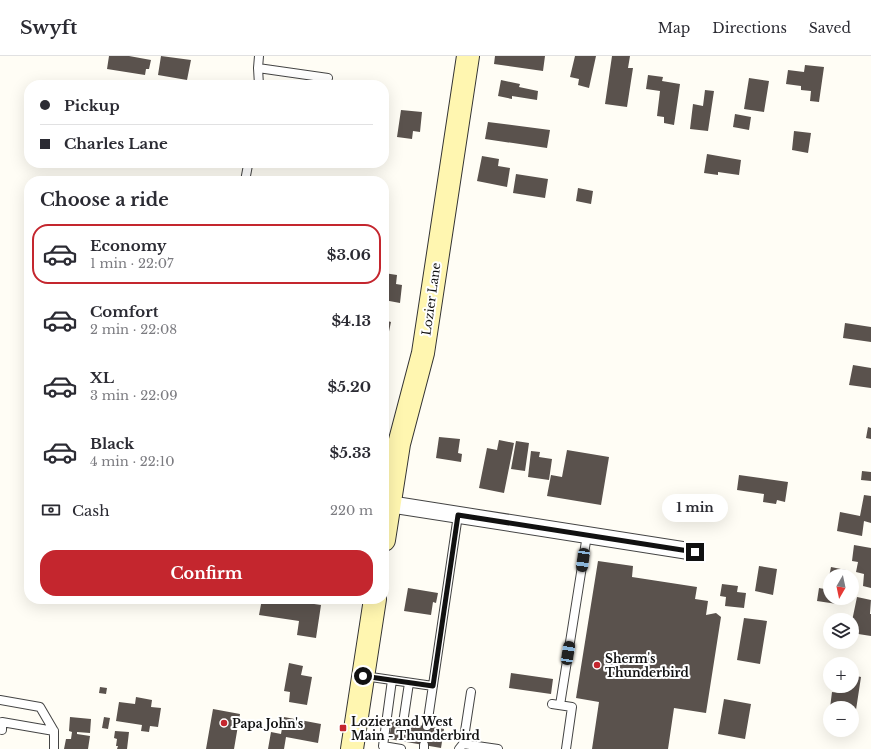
<!DOCTYPE html>
<meta charset="utf-8">
<style>
body{margin:0;font-family:"Libre Baskerville",serif;background:#f2f2f3;color:#2b2b33;height:100vh;display:flex;flex-direction:column;font-size:15px;white-space:nowrap}
*{box-sizing:border-box;margin:0}
p{font-size:13px;color:#7c7c81}
.icon{flex:none;width:22px;height:22px;fill:none;stroke:currentColor;stroke-width:2;stroke-linecap:round;stroke-linejoin:round}
.map{position:relative;flex:1;overflow:hidden}
.details{position:absolute;left:24px;top:120px;width:365px;height:428px;display:flex;flex-direction:column;background:#fff;border-radius:16px;box-shadow:0 4px 16px #0002}
.details>*{flex:none}
.guide{position:absolute;left:24px;top:24px;width:365px;height:88px;border-radius:16px;box-shadow:0 4px 16px #0002;display:grid;align-content:center;height:88px;padding:0 16px;background:#fff}
.needle{width:26px;rotate:189deg}
.fabs{position:absolute;left:823px;top:513px;display:grid;gap:8px}
.fabs a{display:grid;place-items:center;width:36px;height:36px;border-radius:50%;background:#fff;box-shadow:0 4px 16px #0002;font-size:20px}
.end{position:absolute;width:18px;height:18px;margin:-9px;border:5px solid #111;background:#fff;box-shadow:0 0 0 2px #fff}
.from{border-radius:50%}
.bubble{position:absolute;height:28px;border-radius:14px;background:#fff;box-shadow:0 4px 16px #0002;font-size:13px;font-weight:800;line-height:28px;text-align:center}
.car{position:absolute;width:12px;height:24px;margin:-12px -6px;border-radius:5px;box-shadow:0 0 3px 1px #0007;background:linear-gradient(#222 24%,#8ab4d8 0 40%,#222 0 76%,#8ab4d8 0 86%,#222 0)}
.guide b{display:flex;align-items:center;gap:14px;height:38px;font-size:15px}
.guide b+b{border-top:1px solid #e1e1e2}
.guide i{width:10px;height:10px;background:#2b2b33}
ul{padding:0;list-style:none}
li{display:flex;align-items:center;gap:12px;height:60px;margin:0 8px 6px;padding:0 8px;border:2px solid transparent;border-radius:16px}
li div{flex:1}
li b{display:block;font-size:15px}
li em{font-style:normal;font-weight:800}
li.current{border-color:#c4262e}
li>.icon{width:36px;height:36px;stroke-width:1.5}
h2{padding:0 16px;font-size:18px;line-height:48px}
.pay{display:flex;align-items:center;gap:10px;height:44px;padding:0 16px;font-size:15px}
.pay p{margin-inline-start:auto}
.action{display:flex;gap:8px;margin-top:auto;padding:8px 16px}
.action a{flex:1;height:46px;border-radius:16px;background:#c4262e;color:#fff;font-size:16px;font-weight:800;line-height:46px;text-align:center}
header{display:flex;align-items:center;gap:24px;box-sizing:border-box;height:56px;padding:0 20px;background:#fff;border-bottom:1px solid #e1e1e2}
header strong{font-size:19px}
nav{display:flex;gap:22px;margin-inline-start:auto;font-size:14px}
.map>svg:first-child{display:block}
</style>
<header>
<strong>Swyft</strong>
<nav><a>Map</a><a>Directions</a><a>Saved</a></nav>
</header>
<div class="map">
<svg width="871" height="693" viewBox="0 0 871 693">
<rect width="100%" height="100%" fill="#fffdf5"/>
<path fill="#5a524d" d="M109,0h20l22,4 -2,9h-3l-1,6 -38,-6z
M161,0l30,4 -4,20 -29,-5z
M495,0h50l-2,15 -49,-7z
M575,0h21l-7,32 -11,-3 1,-6 -9,-2z
M612,0h18l-2,12h5l-6,39 -22,-3z
M805,9l19,2 -5,35 -9,-1 1,-10 -10,-1v-4l-15,-2 2,-14 16,2z
M648,19l15,2 -1,4 18,3 -6,41 -10,-2v-6l-7,-1 3,-25 -14,-2z
M749,22l20,3 -5,31 -20,-3z
M501,24l19,4 -1,3 19,4 -1,9 -25,-4v3l-14,-3z
M705,34l9,1 -6,40 -18,-2 3,-25 10,2z
M401,54l21,2 -2,20 -7,-1 -1,8 -15,-2z
M735,58l16,3 -2,13 -16,-3z
M488,66l62,8 -3,18 -62,-9z
M794,75l17,2 -3,20 -16,-3z
M707,98l34,6 -2,15 -21,-3v3l-14,-2z
M482,100l17,3 -1,7 12,2 -3,19 -30,-6z
M516,118l32,5 -3,19 -32,-5z
M578,132l15,3 -2,13 -15,-3z
M384,217l13,2 -1,9 6,1 -2,18 -16,-3z
M384,264l7,2 -4,19h-3z
M845,267l26,4v15l-28,-4z
M853,309l18,3v20l-22,-3z
M868,371l3,1v11l-5,-1z
M439,381l21,2 -2,14 4,1 -1,8 -25,-4z
M499,384l15,3 -10,50 -25,-5 8,-40 10,2z
M516,385l13,2 -4,28 -14,-2z
M567,394l42,7 -8,48 -54,-9 4,-21 11,2z
M531,395l9,1 -1,5 13,2 -3,21 -21,-3z
M862,415l9,1v9l-10,-1z
M739,419l49,7 -3,20 -8,-2 -1,4 -13,-2 1,-8 -27,-4z
M864,439l7,1v27l-7,-2 -2,15 -25,-5 3,-19 20,4z
M854,489l17,3v40l-8,-2 1,-12 -8,-2 2,-10 -6,-1z
M598,505l35,5 -1,11 65,10 -2,12 13,2 -2,14 10,-2 5,4 -15,96 -32,-5 -6,41h-76l7,-47 -23,-4z
M759,510l18,3 -4,26 -18,-4z
M831,511l15,3 -1,6h-15v6h-2z
M722,528l16,2 -1,6 9,1 -2,15 -19,-2 1,-9 -6,-1z
M408,532l30,5 -2,10 -3,-1 -2,13 -27,-4z
M819,532l11,2v8h8l-1,6 -20,-3z
M857,541l14,3 -1,14h1v22l-19,-3v-12z
M262,543h18l41,6 -5,33 -19,-3 2,-14 -40,-6z
M744,562l23,3 -7,43 -23,-4z
M289,607l14,3 -2,9 11,2 -5,28 -18,-3 1,-10 -6,-1z
M511,617l42,6 -2,15 -42,-6z
M852,619l9,2 -7,46h-2v-15h-22l2,-16 8,1 1,-7h11z
M100,631l7,1 -1,6 -7,-1z
M136,641l16,3 -1,7 10,1 -3,19 -8,-1 -1,6 -8,-1 1,-6 -26,-4 3,-19 16,2z
M724,643l27,5 -6,35 -27,-5z
M213,653l27,5 -6,35h-28z
M70,661l21,2 -1,14 -13,-1v2l13,2 -2,13h-24l2,-10h5l1,-7 -3,-1z
M104,661l6,1 -2,11 -6,-1z
M284,661l37,7 -3,19 -32,-6 -2,12h-16l3,-17 10,2z
M392,665l52,8 -3,19 -52,-9z
M115,675l14,1 -2,17h-10l1,-3h-2l1,-7 -3,-1z"/>
<g fill="none" stroke-linecap="round" stroke-linejoin="round">
<defs>
<path id="lane" d="M259,0l-1,12 1,17
M258,12l70,10
M245,125l3,-16 -1,-2
M364,620l69,10
M392,624l-9,66 18,3
M0,644l40,7 14,24v18
M552,648l20,3 -6,42
M560,649l27,-170
M403,667l6,-40
M427,670l31,-211
M2,674v-8l52,9
M463,688l35,5
M424,693v-4
M459,693l4,-5 8,-52"/>
<path id="street" d="M389,448l306,48"/>
<path id="secondary" d="M384,484l15,-96 24,-91 45,-297
M352,693l23,-150"/>
</defs>
<use href="#lane" stroke="#444" stroke-width="10"/>
<use href="#street" stroke="#444" stroke-width="18"/>
<use href="#secondary" stroke="#333" stroke-width="24"/>
<use href="#lane" stroke="#fff" stroke-width="8"/>
<use href="#street" stroke="#fff" stroke-width="16"/>
<use href="#secondary" stroke="#fff6b0" stroke-width="22"/>
</g>
<g fill="none" stroke-linecap="round" stroke-linejoin="round">
<path stroke="#111" stroke-width="5" d="M363,620l70,10 25,-171 237,37"/>
</g>
<g fill="#c4262e" stroke="#fff" stroke-width="1.5">
<circle cx="597" cy="609" r="4"/>
<circle cx="224" cy="667" r="4"/>
<rect x="339" y="668" width="8" height="8" rx="2"/>
</g>
<g text-anchor="middle" dominant-baseline="central" stroke-width="4" stroke-linejoin="round" paint-order="stroke">
<g font-size="12" fill="#111" stroke="#fff">
<text transform="translate(431 243) rotate(-82)">Lozier Lane</text>
</g>
<g font-size="12" font-weight="bold" fill="#111" stroke="#fff" text-anchor="start">
<text x="605" y="602">Sherm's<tspan x="605" dy="14">Thunderbird</tspan></text>
<text x="351" y="665">Lozier and West<tspan x="351" dy="14">Main - Thunderbird</tspan></text>
<text x="232" y="667">Papa John's</text>
</g>
</g>
</svg>
<div class="fabs">
<a><svg class="needle" viewBox="-14 -14 28 28"><path d="M0-13l5 13h-10z" fill="#e53935"/><path d="M0 13l5-13h-10z" fill="#7c7c81"/></svg></a>
<a><svg class="icon" aria-label="layers" viewBox="0 0 24 24"><path d="M12 4l9 5-9 5-9-5zM3 14l9 5 9-5"/></svg></a>
<a>+</a>
<a>−</a>
</div>
<i class="end from" style="left:363px;top:620px"></i>
<i class="end" style="left:695px;top:496px"></i>
<div class="bubble" style="left:662px;top:438px;width:66px">1 min</div>
<i class="car" style="left:583px;top:504px;rotate:188deg"></i>
<i class="car" style="left:568px;top:597px;rotate:9deg"></i>
<div class="guide">
<b><i class="from"></i>Pickup</b>
<b><i></i>Charles Lane</b>
</div>
<section class="details">
<h2>Choose a ride</h2>
<ul>
<li class="current"><svg class="icon" aria-label="car" viewBox="0 0 24 24"><path d="M5 17H2v-5l4-1 3-4h7l3 4 3 1v5h-3M9 17h6M6 11h13"/><circle cx="7" cy="17" r="2"/><circle cx="17" cy="17" r="2"/></svg><div><b>Economy</b><p>1 min · 22:07</p></div><em>$3.06</em></li>
<li><svg class="icon" aria-label="car" viewBox="0 0 24 24"><path d="M5 17H2v-5l4-1 3-4h7l3 4 3 1v5h-3M9 17h6M6 11h13"/><circle cx="7" cy="17" r="2"/><circle cx="17" cy="17" r="2"/></svg><div><b>Comfort</b><p>2 min · 22:08</p></div><em>$4.13</em></li>
<li><svg class="icon" aria-label="car" viewBox="0 0 24 24"><path d="M5 17H2v-5l4-1 3-4h7l3 4 3 1v5h-3M9 17h6M6 11h13"/><circle cx="7" cy="17" r="2"/><circle cx="17" cy="17" r="2"/></svg><div><b>XL</b><p>3 min · 22:09</p></div><em>$5.20</em></li>
<li><svg class="icon" aria-label="car" viewBox="0 0 24 24"><path d="M5 17H2v-5l4-1 3-4h7l3 4 3 1v5h-3M9 17h6M6 11h13"/><circle cx="7" cy="17" r="2"/><circle cx="17" cy="17" r="2"/></svg><div><b>Black</b><p>4 min · 22:10</p></div><em>$5.33</em></li>
</ul>
<div class="pay"><svg class="icon" aria-label="cash" viewBox="0 0 24 24"><path d="M3 7h18v10H3z"/><circle cx="12" cy="12" r="2"/></svg>Cash<p>220 m</p></div>
<div class="action"><a>Confirm</a></div>
</section>
</div>
